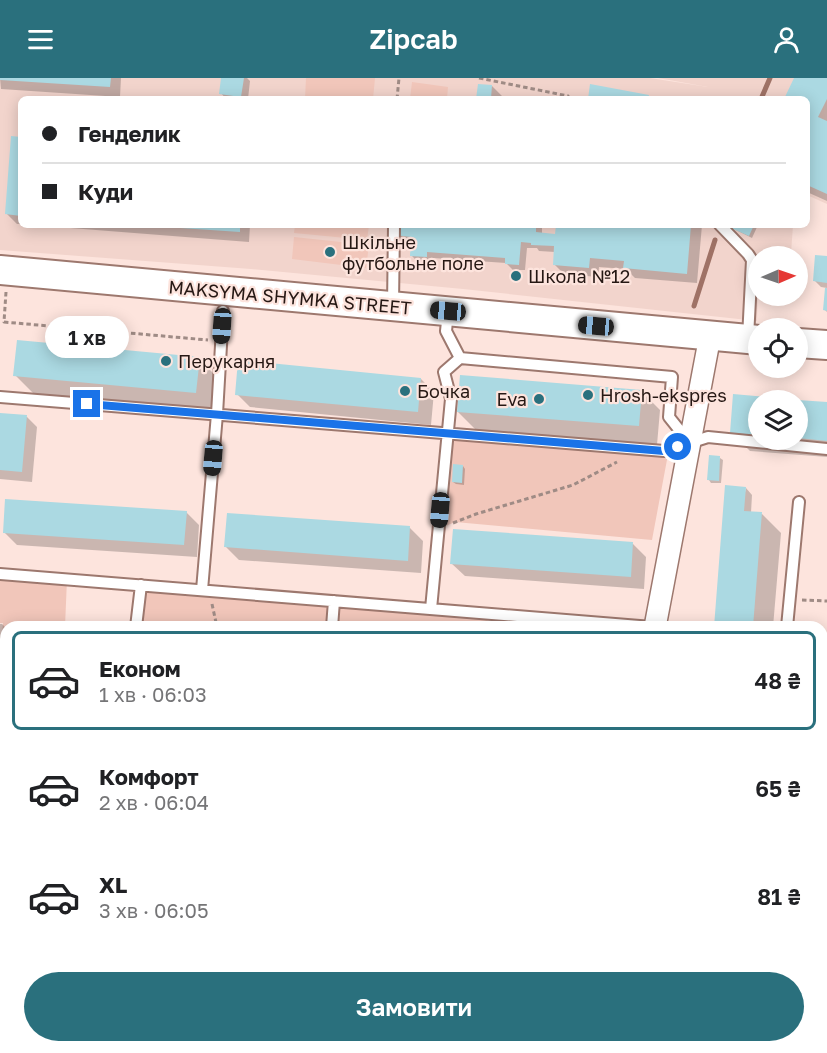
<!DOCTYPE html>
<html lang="uk">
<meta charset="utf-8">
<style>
body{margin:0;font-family:"Golos Text",sans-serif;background:#f6f6f6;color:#202124;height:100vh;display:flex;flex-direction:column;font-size:22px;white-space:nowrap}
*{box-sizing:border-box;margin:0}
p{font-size:20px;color:#757577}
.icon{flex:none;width:33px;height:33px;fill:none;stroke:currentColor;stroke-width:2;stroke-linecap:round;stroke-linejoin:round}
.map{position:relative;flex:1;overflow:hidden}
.side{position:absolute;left:0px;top:543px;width:828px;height:432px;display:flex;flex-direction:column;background:#fff;border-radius:18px 18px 0 0;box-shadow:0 3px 15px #0003}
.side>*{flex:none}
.banner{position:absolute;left:18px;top:18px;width:792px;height:132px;border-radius:9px;box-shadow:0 3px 15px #0003;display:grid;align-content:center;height:132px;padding:0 24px;background:#fff}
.needle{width:39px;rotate:88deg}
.buttons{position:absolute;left:748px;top:168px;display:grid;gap:12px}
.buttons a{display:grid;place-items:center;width:60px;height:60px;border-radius:50%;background:#fff;box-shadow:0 3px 15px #0003;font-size:30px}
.end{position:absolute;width:27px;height:27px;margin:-14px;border:8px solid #1a73e8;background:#fff;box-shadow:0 0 0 3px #fff}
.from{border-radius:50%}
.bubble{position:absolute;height:42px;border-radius:21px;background:#fff;box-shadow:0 3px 15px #0003;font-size:20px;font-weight:600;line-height:42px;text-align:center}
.car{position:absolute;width:18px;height:36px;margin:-18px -9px;border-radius:8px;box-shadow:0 0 4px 2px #0007;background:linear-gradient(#222 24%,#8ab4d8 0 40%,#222 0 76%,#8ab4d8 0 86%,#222 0)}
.banner b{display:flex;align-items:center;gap:21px;height:57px;font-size:22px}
.banner b+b{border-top:2px solid #e0e0e0}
.banner i{width:15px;height:15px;background:#202124}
ul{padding:10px 0 0;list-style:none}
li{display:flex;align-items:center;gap:18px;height:99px;margin:0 12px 9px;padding:0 12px;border:3px solid transparent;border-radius:9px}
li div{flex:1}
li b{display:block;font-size:22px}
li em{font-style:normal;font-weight:600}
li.selected{border-color:#2a707d}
li>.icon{width:54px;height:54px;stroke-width:1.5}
.primary-button{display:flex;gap:12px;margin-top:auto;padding:12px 24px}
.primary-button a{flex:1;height:69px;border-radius:36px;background:#2a707d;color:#fff;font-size:24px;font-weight:600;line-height:69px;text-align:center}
header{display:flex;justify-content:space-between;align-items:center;height:78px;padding:0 24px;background:#2a707d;color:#fff;font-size:27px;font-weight:600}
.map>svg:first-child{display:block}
</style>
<header><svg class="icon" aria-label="menu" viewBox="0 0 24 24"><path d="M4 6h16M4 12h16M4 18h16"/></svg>Zipcab<svg class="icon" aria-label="person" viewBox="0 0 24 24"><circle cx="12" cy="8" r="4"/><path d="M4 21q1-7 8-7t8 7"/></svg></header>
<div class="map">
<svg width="827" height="975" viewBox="0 0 827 975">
<rect width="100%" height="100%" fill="#fde4dd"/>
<path fill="#f2d4cc" d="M0,0h650l58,9 -50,-9h169v126l-20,-9v-96h-786v126h772l-2,29 -10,2h-22l-2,65 -294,-32 -212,-20 -251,-19z
M822,645h5v324l-5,-1z
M90,969h377l-1,6h-370l-1,-5z"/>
<path fill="#f1c6ba" d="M306,0h69l-2,21h-68z
M412,4l36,5 -1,12h-37z
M295,147h74l-2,15 -73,-7z
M294,159l75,8 -3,23 -74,-9z
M448,355l221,16 -17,91 -197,-18 -16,7z
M0,496l67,5 -2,48h-59v196l-6,-3v-162l3,-35h-3z
M141,507l346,29 1,13h-126l-30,-2v2h-196z
M0,824h6v81h-6z"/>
<path fill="#0003" d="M0,0h121l-1,19 -119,-8z
M223,0h24l3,3 -2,18h-22l-5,-6z
M795,0h32v123l-20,-9v-93h-21z
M492,8l10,10v3h-24z
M21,60v86h-4l-10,-10z
M32,147h218l-1,17z
M397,147h145v9l14,3 1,-12h145l-5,58 -62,-5 -9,-9 -27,-2 -1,10 -34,-3 -10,-10 1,-12 -16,-1 -2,-3h-10l-2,22h-12l-7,-7 -73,-5v5l-15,-1 -6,-6 1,-14 -10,-1 -7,-6z
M734,147h24l-6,13 -16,-8 -3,-3z
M827,179v55l-2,-2 2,-22 -6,-1 -6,-6z
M199,281l19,19 -3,33 -181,-17 -19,-19z
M421,301l13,13 -3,33 -181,-18 -13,-13z
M641,313l19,19 -3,35 -180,-14 -19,-19z
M734,318l57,4h-32v40h39v-39l29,2v54l-77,-6 -19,-19z
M0,336l27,3 10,10 -5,55 -32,-3z
M720,380l3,2 -2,23h-10l-2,-3z
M463,388l2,3 -1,16 -8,-1 -3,-2z
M746,410l6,7 -1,18 11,1 19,19 -8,94h-58z
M186,434l13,13 -2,32 -180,-12 -13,-13z
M410,450l13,13 -2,32 -182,-13 -13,-13z
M633,466l13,13 -2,32 -179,-13 -14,-13z
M0,546h2l4,4v118l-6,68z
M822,619l5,3v19l-5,-1z
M822,665l5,1v38l-5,-1z
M822,741h5v37h-5z
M827,780v74l-5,-1v-38z
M0,792h6v49h-6z
M822,903l5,1v32h-5z
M493,969h54l-1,6h-54z"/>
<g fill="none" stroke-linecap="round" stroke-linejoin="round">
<path stroke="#9f7266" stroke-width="5" d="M761,21l9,-21
M694,228l21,-66"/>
</g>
<path fill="#abd9e2" d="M0,0h111l-1,9 -110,-7z
M221,0h23l-3,19 -22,-3z
M794,0h33v21l-9,18 9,4v73l-20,-9v-86h-23z
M478,6l14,1 -1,14h-15z
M590,6l59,11 -1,4h-60z
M11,58l10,1v79l-16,-2z
M166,147h74v7l-74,-5z
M395,147h141v7l19,2 1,-9h135l-4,49 -64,-6 1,-7 -34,-3 -1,10 -36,-3 1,-19 -23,-1v-2l-10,-1 -2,23 -14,-1v-6l-78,-6v5l-17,-1 1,-19 -16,-2z
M732,147h22l-5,11 -18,-8z
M815,177l12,1v27l-14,-2z
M825,210h2v23l-4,-1z
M17,262l183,17 -4,36 -183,-17z
M238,282l183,18 -3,34 -183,-17z
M460,297l182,15 -3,36 -182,-14z
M733,316l55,5v1h-29v35l-29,-2z
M798,322l29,2v39l-29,-3z
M0,335l27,2 -5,57 -22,-2z
M709,377l11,1 -1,25 -12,-1z
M453,386l10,1 -1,18 -10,-1z
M725,407l21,2 -2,24 18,1 -9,115h-39z
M5,421l182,12 -3,34 -181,-12z
M227,435l183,13 -2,35 -184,-14z
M453,451l180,13 -2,35 -181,-13z
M822,663l5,1v35l-5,-1z
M822,739l5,1v33h-5z
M826,780h1v69l-5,-1v-38z
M0,790l6,1v33h-6z
M822,902h5v29h-5z
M97,969h96v6h-97z
M491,969h36l-1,6h-35z
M0,971l42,2v2h-42z"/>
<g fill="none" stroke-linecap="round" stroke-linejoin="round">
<defs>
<path id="service" d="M720,147l28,29 4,6 -4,78
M393,228l1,-81
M460,280l212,19 -3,40 20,25
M0,319l664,54 44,-14 119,12
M0,496l652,53
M202,512l15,-176 6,-103
M431,531l20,-210 -7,-27 16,-14 -14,-27 2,-19
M136,549l5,-42
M332,549l2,-26
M787,549l12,-125
M0,925l6,1
M466,975l1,-6
M562,975l2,-6"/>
<path id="minor" d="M655,549l55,-291
M574,969l1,6"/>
<path id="secondary" d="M0,192l759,70
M798,265l29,2"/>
</defs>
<use href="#service" stroke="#9d786e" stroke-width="14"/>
<use href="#minor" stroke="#9d786e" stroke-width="24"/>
<use href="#secondary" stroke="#9d786e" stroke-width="32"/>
<path stroke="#9f8b85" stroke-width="3" stroke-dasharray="4.5 3" stroke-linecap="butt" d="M479,0l89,18 1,3
M397,21l2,-21
M6,214l-2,30 204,18
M772,244l14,1
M453,445l23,-9 97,-29 44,-23
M802,522l25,1
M212,526l5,23
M84,969l3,6"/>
<use href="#service" stroke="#fff" stroke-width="10"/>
<use href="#minor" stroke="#fff" stroke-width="21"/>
<use href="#secondary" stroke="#fff" stroke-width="28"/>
</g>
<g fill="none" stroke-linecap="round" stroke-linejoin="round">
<path stroke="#1a73e8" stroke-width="8" d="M87,326l577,47 14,-4"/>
</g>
<g fill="#2a707d" stroke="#fde4dd" stroke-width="2">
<circle cx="330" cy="174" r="6"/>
<circle cx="516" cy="198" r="6"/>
<circle cx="166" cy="283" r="6"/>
<circle cx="405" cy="313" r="6"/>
<circle cx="588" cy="317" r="6"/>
<circle cx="539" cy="321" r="6"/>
</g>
<g text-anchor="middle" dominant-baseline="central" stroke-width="4.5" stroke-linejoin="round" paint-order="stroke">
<g font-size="18" fill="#261814" stroke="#fde4dd" text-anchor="start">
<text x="342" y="164">Шкільне<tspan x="342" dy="21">футбольне поле</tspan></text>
<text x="528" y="198">Школа №12</text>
<text x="178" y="283">Перукарня</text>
<text x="417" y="313">Бочка</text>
<text x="600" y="317">Hrosh-ekspres</text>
<text x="527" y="321" text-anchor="end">Eva</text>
</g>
<g font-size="18" fill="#261814" stroke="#fde4dd">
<text transform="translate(290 219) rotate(5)">MAKSYMA SHYMKA STREET</text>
</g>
</g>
</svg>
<div class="buttons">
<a><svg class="needle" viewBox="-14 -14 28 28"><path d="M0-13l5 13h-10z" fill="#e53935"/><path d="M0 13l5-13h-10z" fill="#757577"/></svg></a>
<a><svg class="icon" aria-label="locate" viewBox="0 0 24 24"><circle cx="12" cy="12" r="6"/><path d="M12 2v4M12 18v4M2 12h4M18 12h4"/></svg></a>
<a><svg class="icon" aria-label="layers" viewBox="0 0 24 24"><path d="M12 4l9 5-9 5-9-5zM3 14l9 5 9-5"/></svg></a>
</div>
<i class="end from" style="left:678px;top:369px"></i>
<i class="end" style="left:87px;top:326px"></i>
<div class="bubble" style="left:45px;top:238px;width:84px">1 хв</div>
<i class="car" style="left:448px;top:233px;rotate:275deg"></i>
<i class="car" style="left:222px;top:248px;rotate:184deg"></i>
<i class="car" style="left:596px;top:248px;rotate:275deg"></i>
<i class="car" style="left:213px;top:380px;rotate:185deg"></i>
<i class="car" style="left:440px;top:432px;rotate:185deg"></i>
<div class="banner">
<b><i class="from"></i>Генделик</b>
<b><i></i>Куди</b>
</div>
<section class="side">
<ul>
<li class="selected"><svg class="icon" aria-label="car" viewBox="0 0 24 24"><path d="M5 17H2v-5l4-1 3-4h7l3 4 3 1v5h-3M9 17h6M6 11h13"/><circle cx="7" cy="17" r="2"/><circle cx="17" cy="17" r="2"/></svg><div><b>Економ</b><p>1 хв · 06:03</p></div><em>48 ₴</em></li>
<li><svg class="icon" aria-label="car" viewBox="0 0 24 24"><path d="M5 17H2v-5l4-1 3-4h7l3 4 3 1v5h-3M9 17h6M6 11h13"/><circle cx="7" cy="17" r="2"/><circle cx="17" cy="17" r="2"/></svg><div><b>Комфорт</b><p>2 хв · 06:04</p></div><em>65 ₴</em></li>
<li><svg class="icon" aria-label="car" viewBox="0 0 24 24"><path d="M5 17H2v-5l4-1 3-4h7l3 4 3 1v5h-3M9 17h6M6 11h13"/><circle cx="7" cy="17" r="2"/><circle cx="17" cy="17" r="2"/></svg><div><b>XL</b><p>3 хв · 06:05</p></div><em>81 ₴</em></li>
</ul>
<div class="primary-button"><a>Замовити</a></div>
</section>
</div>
